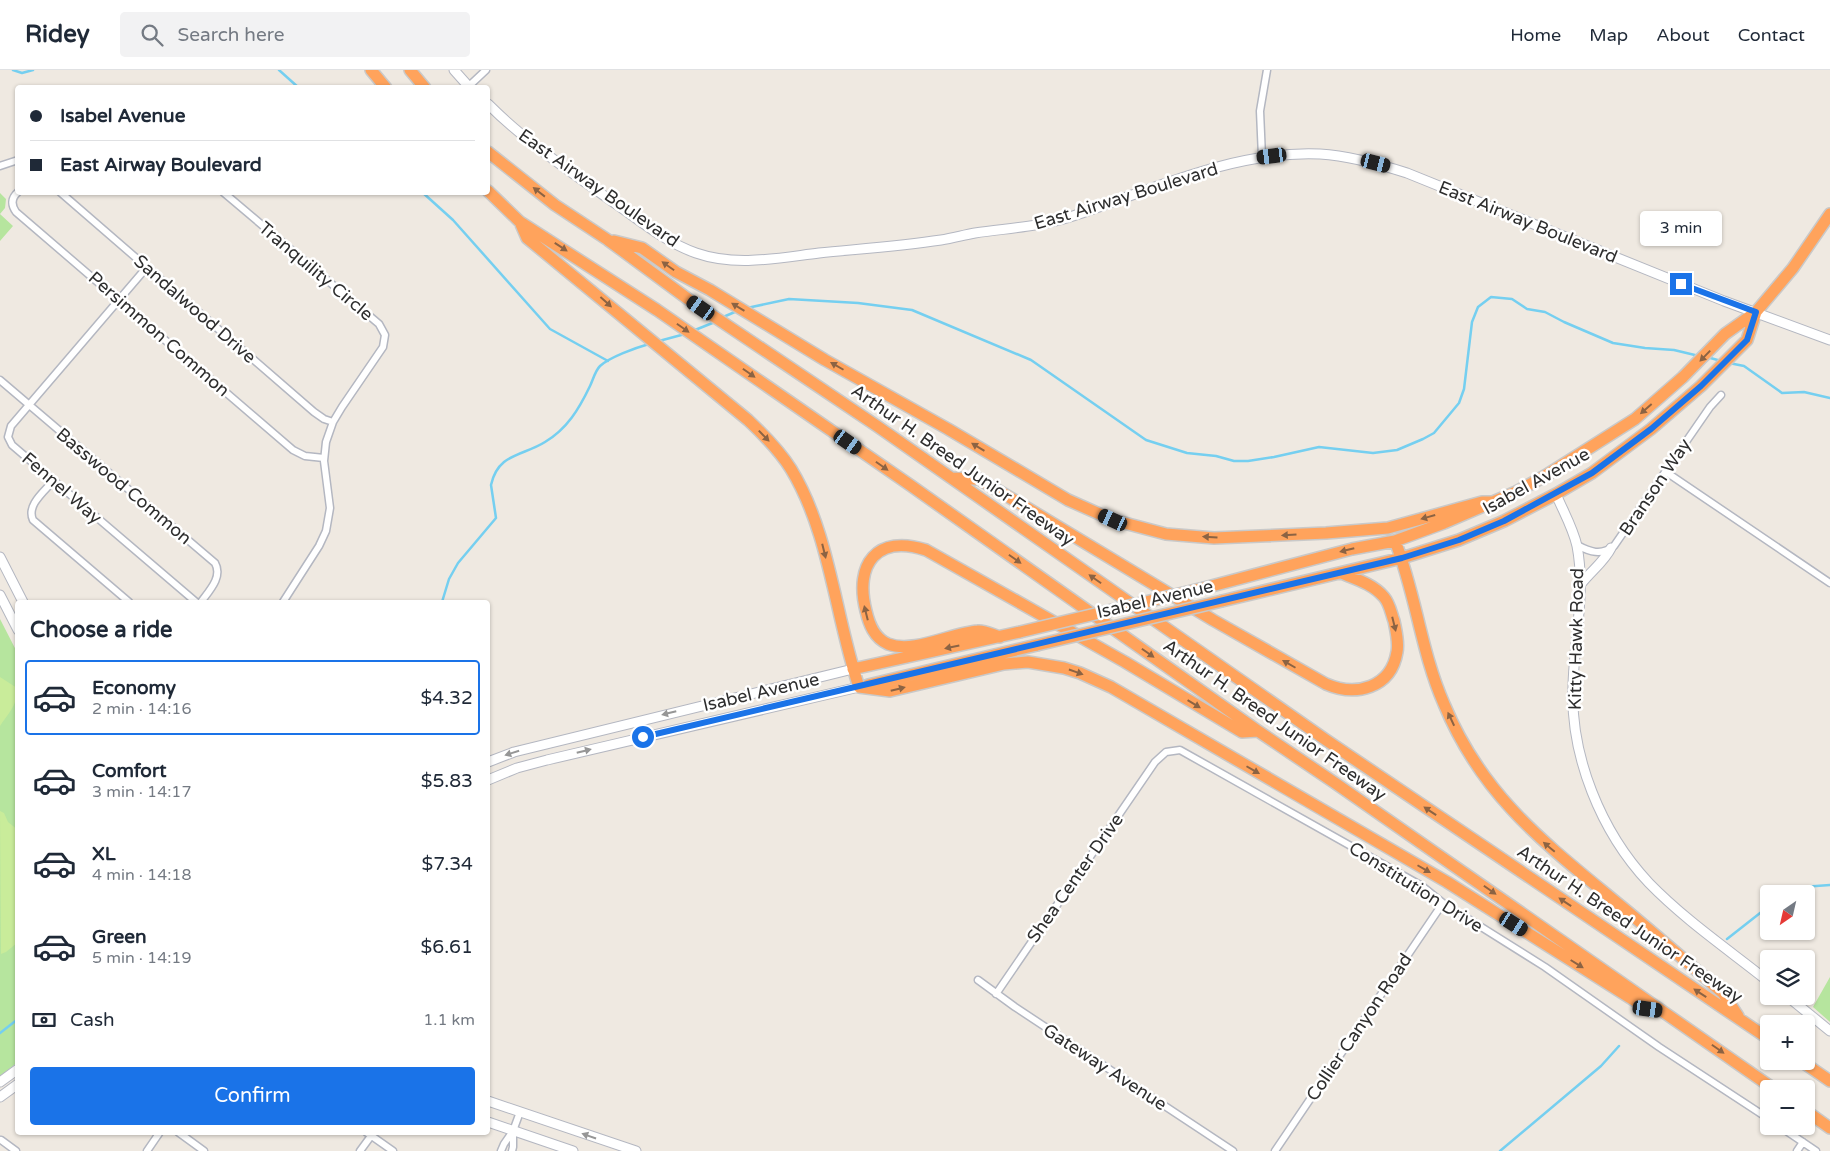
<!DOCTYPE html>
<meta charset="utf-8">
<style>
body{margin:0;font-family:"Varela Round",sans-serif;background:#f2f2f3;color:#1f2937;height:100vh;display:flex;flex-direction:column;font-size:19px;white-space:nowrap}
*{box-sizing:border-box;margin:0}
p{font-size:16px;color:#747a83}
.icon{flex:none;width:28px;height:28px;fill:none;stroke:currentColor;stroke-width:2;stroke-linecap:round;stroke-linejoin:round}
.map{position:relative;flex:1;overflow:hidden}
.drawer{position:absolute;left:15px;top:530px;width:475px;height:535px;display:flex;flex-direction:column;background:#fff;border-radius:5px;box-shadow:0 1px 4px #0004}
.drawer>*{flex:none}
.hud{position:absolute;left:15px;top:15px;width:475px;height:110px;border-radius:5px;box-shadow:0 1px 4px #0004;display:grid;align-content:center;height:110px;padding:0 15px;background:#fff}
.needle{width:32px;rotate:214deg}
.fabs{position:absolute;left:1760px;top:815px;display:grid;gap:10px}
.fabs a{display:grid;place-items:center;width:55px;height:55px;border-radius:5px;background:#fff;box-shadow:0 1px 4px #0004;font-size:25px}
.end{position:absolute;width:22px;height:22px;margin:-11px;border:6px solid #1a73e8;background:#fff;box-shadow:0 0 0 2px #fff}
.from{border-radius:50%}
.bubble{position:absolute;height:35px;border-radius:5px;background:#fff;box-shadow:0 1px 4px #0004;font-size:16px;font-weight:600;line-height:35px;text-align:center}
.car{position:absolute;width:15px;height:30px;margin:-15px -8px;border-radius:6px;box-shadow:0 0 4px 1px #0007;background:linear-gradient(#222 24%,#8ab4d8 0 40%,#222 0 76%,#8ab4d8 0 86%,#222 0)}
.hud b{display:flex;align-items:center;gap:18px;height:48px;font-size:19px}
.hud b+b{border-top:1px solid #e0e1e3}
.hud i{width:12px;height:12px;background:#1f2937}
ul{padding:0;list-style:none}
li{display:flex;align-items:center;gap:15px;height:75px;margin:0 10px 8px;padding:0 5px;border:2px solid transparent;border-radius:5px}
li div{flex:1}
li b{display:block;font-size:19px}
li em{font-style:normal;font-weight:600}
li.active{border-color:#1a73e8}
li>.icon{width:45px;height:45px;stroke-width:1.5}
h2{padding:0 15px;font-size:22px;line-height:60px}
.pay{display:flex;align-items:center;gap:12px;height:55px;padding:0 15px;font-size:19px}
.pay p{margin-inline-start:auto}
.primary-button{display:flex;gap:10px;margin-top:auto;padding:10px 15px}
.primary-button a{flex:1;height:58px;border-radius:5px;background:#1a73e8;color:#fff;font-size:20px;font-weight:600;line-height:58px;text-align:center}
header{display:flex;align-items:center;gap:30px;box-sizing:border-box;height:70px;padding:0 25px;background:#fff;border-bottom:1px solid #e0e1e3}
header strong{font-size:24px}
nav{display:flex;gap:28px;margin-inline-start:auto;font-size:18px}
.search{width:350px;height:45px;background:#f2f2f3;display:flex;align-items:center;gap:12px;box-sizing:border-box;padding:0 18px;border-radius:5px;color:#747a83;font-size:19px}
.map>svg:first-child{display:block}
</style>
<header>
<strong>Ridey</strong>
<div class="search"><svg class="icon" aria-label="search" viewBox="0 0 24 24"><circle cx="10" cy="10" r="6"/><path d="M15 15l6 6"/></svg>Search here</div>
<nav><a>Home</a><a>Map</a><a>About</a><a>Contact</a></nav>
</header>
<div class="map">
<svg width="1830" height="1081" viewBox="0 0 1830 1081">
<rect width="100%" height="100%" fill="#efe9e1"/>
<path fill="#b6e59e" d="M0,123l6,6 -1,9 -5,6 13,12 -13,15z
M0,549l18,35v408l-18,14z
M1830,907v45l-17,-15z"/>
<path fill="#c9ec9a" d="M0,607l17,11c2,15 -9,26 -17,38z
M0,741l4,2 4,9 10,8 -1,113 -11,9 -5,2z"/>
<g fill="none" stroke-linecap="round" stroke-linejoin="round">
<path stroke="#75cff0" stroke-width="2.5" d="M13,0l9,3 11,-3
M279,0l20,18
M422,122l31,28 97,109 58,32
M747,238l42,-9 69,4 54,7 119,50 115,80 41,13 29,3 18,5h14l26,-4 45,-10 54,6 24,-3 26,-11 11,-6 25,-30 5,-14 8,-67 6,-15 13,-10 21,2 15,10 18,3 19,10 49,21 32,5 29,2 25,6
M721,248l16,-7
M695,260l20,-8
M659,271l26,-7
M1707,287l14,4
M1729,293l15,3 38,27 22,-1 26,6
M442,532l7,-23 9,-16 38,-45 -5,-33c7,-32 32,-29 54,-43 22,-13 34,-33 45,-56 3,-6 5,-15 10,-20 10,-9 35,-18 49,-22
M1790,824l12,-7 28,-2
M1727,869l42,-33
M0,963l18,-14
M1500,1081l101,-85 18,-20"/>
<defs>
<path id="street" d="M469,16l17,-16
M1262,87l-2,-46 7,-41
M0,96l18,-6
M18,122c-7,6 -7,13 -2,20l277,238 12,6 19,2
M60,122l254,220 10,7 9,3
M223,122l156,132 6,11 -2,12 -41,60 -9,15 -7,20 -2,19 6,47 -4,23 -7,15 -36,56
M147,197l-136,159 -3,11 4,8 184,157
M0,310l215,183c8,14 -6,28 -14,39
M1666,402l164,111
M53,411c-8,10 -27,24 -20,39l96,82
M1577,475c13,7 24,11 37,1l96,-139 11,-12
M978,910l37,27 218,144
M996,924l159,-232 11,-10 14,-2 242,136 21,17 102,64 114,80 110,72
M1779,1056l37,25
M178,1062l26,19
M366,1062l27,19
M1,1070l15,11
M147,1081l13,-19
M360,1081l11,-15
M501,1081l3,-7 9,-13 7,-19
M512,1081l1,-4v-16
M1275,1081l168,-248
M1797,1081l6,-9"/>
<path id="secondary" d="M454,0l16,18
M488,34c38,38 84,69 128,100 26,18 51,39 80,49 40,14 82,5 123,0 40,-4 82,-7 122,-13 12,-2 23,-5 34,-7 33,-5 65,-6 98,-17 78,-26 163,-66 247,-62 30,2 59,10 87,19l317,128 106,39
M1556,424c7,17 17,34 21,52 9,47 -3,93 -4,140 -3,70 28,146 76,197 36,37 80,67 120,99
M0,487l23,45
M1581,514c10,-13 23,-22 30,-36
M0,525l18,35
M488,692l26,-10 339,-83
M488,710l29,-12 30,-8 312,-73
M1787,926l43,35
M0,1012l18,-13
M0,1027l18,-13
M488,1031l148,50
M488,1052l85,29"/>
<path id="highway" d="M371,0l15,18
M410,0l15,18
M488,82l67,53 53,35 80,59 189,127 449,314 443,299
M488,121l32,31 137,88 253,175 348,246 77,52 439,306
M520,152l7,16 221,182c16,15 31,30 43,49 39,64 44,147 68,218
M614,171l28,7 34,24 34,18 115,70 123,69 120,71 45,20 53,14 48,4 112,-5 62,-5 94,-26h10
M952,408l27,1 234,141 113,64c30,13 65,4 71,-32 2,-10 -1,-21 -3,-31 -3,-8 -4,-17 -10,-24 -11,-13 -28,-18 -43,-24
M1395,471c21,53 26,111 49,163 39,94 102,140 178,203 34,28 67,57 101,86l15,23
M1204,518l148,-39 43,-8 49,-18 72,-31 29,-16 90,-57 48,-42 42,-43 31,-22 37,-44 37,-54
M1222,531l180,-43 57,-18 45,-19 52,-27 36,-21 59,-44 50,-43 46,-46 9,-28
M1000,567c-7,-2 -16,-7 -22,-6 -27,2 -64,23 -90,13 -14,-6 -19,-20 -22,-33 -12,-47 11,-77 60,-61l199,112 117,70 16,-1
M853,599l167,-37
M868,615l169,-40
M859,617l31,4 114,-27 24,-2 36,6 16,5 31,14 336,195 201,127 4,1
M1801,991l29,20
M1806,1041l24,17"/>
</defs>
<use href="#street" stroke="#b4b7c1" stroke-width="9"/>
<use href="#secondary" stroke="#b4b7c1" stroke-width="11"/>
<use href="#highway" stroke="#c9c9c9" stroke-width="14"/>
<use href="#street" stroke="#fff" stroke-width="6"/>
<use href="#secondary" stroke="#fff" stroke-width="9"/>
<use href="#highway" stroke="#ffa35c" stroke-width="11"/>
<defs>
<path id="highway-bridge" d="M1020,562l184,-44
M1037,575l185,-44"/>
</defs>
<use href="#highway-bridge" stroke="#c9c9c9" stroke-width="14" stroke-linecap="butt"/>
<use href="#highway-bridge" stroke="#ffa35c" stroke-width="11"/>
</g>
<defs><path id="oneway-solid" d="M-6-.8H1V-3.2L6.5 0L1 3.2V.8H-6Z" transform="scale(1.25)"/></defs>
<g fill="#8c6343">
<use href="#oneway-solid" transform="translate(539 122) rotate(-142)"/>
<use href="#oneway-solid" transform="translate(561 177) rotate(33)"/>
<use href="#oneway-solid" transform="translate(668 196) rotate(-145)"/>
<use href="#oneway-solid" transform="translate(606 232) rotate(42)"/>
<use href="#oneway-solid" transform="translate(738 237) rotate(-149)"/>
<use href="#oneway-solid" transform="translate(683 258) rotate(35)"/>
<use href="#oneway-solid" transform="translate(1705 286) rotate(134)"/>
<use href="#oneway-solid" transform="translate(837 296) rotate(-150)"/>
<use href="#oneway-solid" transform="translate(749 303) rotate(35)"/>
<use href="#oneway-solid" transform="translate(1646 339) rotate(139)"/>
<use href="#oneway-solid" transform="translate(764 366) rotate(46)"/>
<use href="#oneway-solid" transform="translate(978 377) rotate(-149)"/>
<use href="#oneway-solid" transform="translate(882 396) rotate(35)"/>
<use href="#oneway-solid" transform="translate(1428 447) rotate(164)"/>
<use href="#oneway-solid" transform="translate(1289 465) rotate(177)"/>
<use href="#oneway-solid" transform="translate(1210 467) rotate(-177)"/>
<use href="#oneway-solid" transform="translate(1347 480) rotate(166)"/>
<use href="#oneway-solid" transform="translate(824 481) rotate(76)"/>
<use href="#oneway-solid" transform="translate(1015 489) rotate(35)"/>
<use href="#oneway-solid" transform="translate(1095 509) rotate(-145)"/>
<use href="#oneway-solid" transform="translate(866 543) rotate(-104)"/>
<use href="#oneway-solid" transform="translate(1394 554) rotate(76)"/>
<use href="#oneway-solid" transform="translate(952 577) rotate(168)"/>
<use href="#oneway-solid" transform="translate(1148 583) rotate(35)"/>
<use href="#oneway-solid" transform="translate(1289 594) rotate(-150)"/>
<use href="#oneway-solid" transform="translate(1076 602) rotate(19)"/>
<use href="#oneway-solid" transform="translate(898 619) rotate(-14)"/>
<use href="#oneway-solid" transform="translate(1194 634) rotate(31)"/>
<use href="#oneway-solid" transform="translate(1451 649) rotate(-115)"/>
<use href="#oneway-solid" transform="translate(1253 700) rotate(30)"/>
<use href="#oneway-solid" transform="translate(1430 741) rotate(-146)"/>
<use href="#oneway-solid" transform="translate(1549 777) rotate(-140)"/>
<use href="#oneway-solid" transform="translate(1424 799) rotate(30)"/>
<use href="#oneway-solid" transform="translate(1490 820) rotate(35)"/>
<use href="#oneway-solid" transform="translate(1565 832) rotate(-146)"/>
<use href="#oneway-solid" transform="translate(1577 894) rotate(32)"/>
<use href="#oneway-solid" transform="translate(1700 923) rotate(-147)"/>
<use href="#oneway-solid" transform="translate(1718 979) rotate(35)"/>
</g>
<g fill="#969696">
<use href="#oneway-solid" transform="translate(669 643) rotate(166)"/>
<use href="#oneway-solid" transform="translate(584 681) rotate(-14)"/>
<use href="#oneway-solid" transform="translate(512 683) rotate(162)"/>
<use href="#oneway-solid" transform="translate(589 1066) rotate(-161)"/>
</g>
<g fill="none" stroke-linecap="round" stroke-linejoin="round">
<path stroke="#1a73e8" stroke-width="6" d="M643,667l759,-179 57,-18 45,-19 88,-48 59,-44 50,-43 46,-46 9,-28 -75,-28"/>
</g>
<g text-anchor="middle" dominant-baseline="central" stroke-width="5" stroke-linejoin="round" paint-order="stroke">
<g font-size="18" fill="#2e2e2e" stroke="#fff">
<text transform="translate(599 118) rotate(35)">East Airway Boulevard</text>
<text transform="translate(1126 126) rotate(-17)">East Airway Boulevard</text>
<text transform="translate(1528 152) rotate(22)">East Airway Boulevard</text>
<text transform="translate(316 201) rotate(40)">Tranquility Circle</text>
<text transform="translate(195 239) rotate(41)">Sandalwood Drive</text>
<text transform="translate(159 264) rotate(41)">Persimmon Common</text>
<text transform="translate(963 395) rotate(35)">Arthur H. Breed Junior Freeway</text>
<text transform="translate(1536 411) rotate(-29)">Isabel Avenue</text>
<text transform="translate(124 416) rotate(40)">Basswood Common</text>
<text transform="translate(1655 417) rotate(-56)">Branson Way</text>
<text transform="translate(62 418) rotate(41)">Fennel Way</text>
<text transform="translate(1155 529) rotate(-13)">Isabel Avenue</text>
<text transform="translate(1576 569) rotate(-89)">Kitty Hawk Road</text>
<text transform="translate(761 622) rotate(-13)">Isabel Avenue</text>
<text transform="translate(1275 650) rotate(35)">Arthur H. Breed Junior Freeway</text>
<text transform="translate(1075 808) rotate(-55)">Shea Center Drive</text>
<text transform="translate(1416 817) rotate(32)">Constitution Drive</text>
<text transform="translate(1630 854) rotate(34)">Arthur H. Breed Junior Freeway</text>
<text transform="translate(1359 957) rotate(-56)">Collier Canyon Road</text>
<text transform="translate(1105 997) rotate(33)">Gateway Avenue</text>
</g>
</g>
</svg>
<div class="fabs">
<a><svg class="needle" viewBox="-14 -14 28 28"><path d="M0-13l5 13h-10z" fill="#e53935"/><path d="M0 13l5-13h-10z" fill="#747a83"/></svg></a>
<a><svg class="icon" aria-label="layers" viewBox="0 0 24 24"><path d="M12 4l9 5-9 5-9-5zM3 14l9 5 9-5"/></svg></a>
<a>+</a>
<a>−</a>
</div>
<i class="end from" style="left:643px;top:667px"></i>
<i class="end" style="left:1681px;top:214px"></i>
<div class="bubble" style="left:1640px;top:141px;width:82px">3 min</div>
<i class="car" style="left:1272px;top:86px;rotate:263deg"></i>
<i class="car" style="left:1376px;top:93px;rotate:104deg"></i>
<i class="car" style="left:701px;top:238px;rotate:305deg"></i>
<i class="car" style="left:848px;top:372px;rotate:125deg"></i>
<i class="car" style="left:1113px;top:450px;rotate:295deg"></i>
<i class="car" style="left:1514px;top:854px;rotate:122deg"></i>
<i class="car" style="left:1648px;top:939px;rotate:98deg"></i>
<div class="hud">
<b><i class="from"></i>Isabel Avenue</b>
<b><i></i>East Airway Boulevard</b>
</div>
<section class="drawer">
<h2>Choose a ride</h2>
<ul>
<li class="active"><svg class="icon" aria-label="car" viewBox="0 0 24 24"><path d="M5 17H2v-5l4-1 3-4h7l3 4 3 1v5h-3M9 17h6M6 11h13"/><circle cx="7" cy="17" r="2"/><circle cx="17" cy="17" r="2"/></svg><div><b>Economy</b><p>2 min · 14:16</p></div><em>$4.32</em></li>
<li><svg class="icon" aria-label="car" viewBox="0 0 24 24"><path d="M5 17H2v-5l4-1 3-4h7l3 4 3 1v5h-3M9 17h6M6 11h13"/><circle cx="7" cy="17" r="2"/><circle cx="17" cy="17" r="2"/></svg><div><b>Comfort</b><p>3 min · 14:17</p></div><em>$5.83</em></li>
<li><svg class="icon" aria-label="car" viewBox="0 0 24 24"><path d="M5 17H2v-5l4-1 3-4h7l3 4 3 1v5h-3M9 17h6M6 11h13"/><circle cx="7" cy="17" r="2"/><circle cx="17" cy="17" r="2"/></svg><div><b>XL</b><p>4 min · 14:18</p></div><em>$7.34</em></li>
<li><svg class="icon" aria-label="car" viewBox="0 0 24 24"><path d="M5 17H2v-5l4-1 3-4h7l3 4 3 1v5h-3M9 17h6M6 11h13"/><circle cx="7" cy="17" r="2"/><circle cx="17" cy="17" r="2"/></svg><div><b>Green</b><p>5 min · 14:19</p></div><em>$6.61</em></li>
</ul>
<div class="pay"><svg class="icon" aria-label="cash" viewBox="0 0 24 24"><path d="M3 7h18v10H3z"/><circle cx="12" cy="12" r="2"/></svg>Cash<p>1.1 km</p></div>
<div class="primary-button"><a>Confirm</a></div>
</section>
</div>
